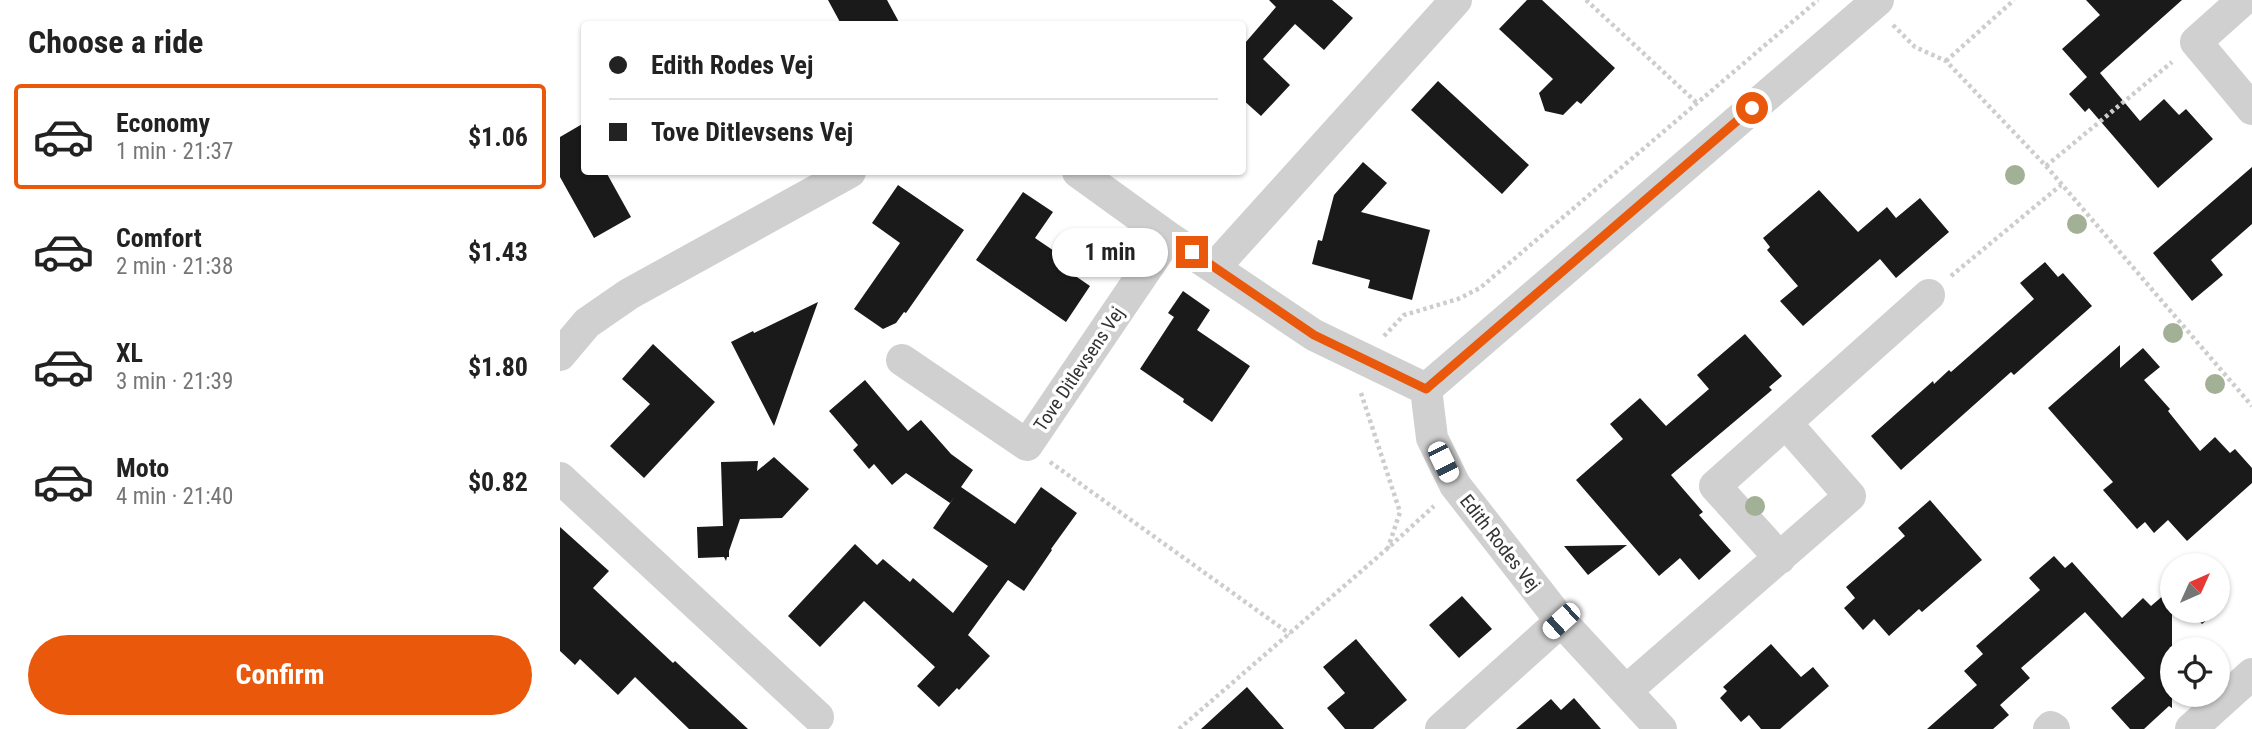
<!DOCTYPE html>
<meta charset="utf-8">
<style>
body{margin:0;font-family:"Roboto Condensed",sans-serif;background:#f6f6f6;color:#222;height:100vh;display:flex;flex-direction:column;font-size:26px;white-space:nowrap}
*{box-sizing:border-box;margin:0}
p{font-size:23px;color:#767676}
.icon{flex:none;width:38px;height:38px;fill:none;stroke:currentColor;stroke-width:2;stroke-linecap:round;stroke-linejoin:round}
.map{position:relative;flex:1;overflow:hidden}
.side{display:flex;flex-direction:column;background:#fff;width:560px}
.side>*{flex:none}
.hud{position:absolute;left:21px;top:21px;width:665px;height:154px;border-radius:7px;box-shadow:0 2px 5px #0004;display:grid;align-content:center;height:154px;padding:0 28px;background:#fff}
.needle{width:46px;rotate:45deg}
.tools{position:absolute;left:1600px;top:553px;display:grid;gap:14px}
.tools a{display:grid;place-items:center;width:70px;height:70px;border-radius:50%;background:#fff;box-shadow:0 2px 5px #0004;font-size:35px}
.end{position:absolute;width:32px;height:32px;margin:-16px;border:9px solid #ea580c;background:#fff;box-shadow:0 0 0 4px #fff}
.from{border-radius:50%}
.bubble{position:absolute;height:49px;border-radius:24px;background:#fff;box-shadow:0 2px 5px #0004;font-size:23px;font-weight:700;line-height:49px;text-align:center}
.car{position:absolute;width:21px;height:42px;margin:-21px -10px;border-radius:9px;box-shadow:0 0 5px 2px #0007;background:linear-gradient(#fff 24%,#345 0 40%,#fff 0 76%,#345 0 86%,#fff 0)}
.hud b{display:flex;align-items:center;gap:24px;height:66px;font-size:26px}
.hud b+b{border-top:2px solid #e0e0e0}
.hud i{width:18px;height:18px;background:#222}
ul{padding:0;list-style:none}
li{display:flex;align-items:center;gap:21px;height:105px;margin:0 14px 10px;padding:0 14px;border:4px solid transparent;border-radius:7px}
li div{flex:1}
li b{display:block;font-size:26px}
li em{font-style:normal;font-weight:700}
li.active{border-color:#ea580c}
li>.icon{width:63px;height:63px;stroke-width:1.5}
h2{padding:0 28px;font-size:32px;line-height:84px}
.button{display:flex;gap:14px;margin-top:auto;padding:14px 28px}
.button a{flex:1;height:80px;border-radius:42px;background:#ea580c;color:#fff;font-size:28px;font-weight:700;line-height:80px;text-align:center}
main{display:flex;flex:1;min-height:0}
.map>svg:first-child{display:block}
</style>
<main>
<section class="side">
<h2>Choose a ride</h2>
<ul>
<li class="active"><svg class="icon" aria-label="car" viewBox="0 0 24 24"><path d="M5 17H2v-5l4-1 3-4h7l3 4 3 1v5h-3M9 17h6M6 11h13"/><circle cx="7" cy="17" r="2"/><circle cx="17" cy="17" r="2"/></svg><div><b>Economy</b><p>1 min · 21:37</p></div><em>$1.06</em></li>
<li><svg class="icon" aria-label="car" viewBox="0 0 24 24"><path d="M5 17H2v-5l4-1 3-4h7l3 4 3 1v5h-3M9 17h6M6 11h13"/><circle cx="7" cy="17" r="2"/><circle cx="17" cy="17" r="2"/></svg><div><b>Comfort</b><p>2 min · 21:38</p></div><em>$1.43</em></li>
<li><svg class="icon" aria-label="car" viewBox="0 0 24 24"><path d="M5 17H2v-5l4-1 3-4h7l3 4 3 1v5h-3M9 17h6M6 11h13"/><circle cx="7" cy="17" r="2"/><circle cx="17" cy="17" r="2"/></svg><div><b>XL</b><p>3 min · 21:39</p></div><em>$1.80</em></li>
<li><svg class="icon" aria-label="car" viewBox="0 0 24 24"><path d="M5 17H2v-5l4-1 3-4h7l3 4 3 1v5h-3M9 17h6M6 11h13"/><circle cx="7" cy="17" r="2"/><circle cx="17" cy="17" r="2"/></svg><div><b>Moto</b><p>4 min · 21:40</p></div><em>$0.82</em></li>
</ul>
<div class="button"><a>Confirm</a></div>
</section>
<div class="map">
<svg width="1692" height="729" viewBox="0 0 1692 729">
<rect width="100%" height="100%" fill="#fff"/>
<path fill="#1a1a1a" d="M268,0h59l13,24h-59z
M709,0h63l21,18 -29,32 -29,-26 -32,35 27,26 -29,31 -19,-17v-58l3,2 31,-36z
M967,0h15l73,68 -34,36 -4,-3 -14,14 -18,-4 -6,-18 14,-14 -54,-50z
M1526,0h96l-82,73 40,48 24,-22 15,16 7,-6 27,30 -55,49 -69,-80 -4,4 -16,-18 18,-17 -25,-28 38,-34z
M878,81l91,84 -27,29 -91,-84z
M24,123v49h22l25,45 -37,21 -34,-61v-40z
M803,162l24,21 -26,29 69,18 -18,70 -44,-12 2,-8 -58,-16 6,-24 4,1 12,-46z
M1692,167v57l-41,36 12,15 -31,26 -39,-48z
M338,185l66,45 -58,83 -2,-1 -8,11 -13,6 -29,-20 46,-66 -28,-20z
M1259,190l39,42 29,-25 9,11 24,-20 29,34 -53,46 -16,-19 -77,67 -23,-25 18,-15 -31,-36 3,-3 -7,-9z
M463,192l30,20 -18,26 28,19 -5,7 32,22 -24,36 -90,-62z
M1485,262l13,15 5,-4 29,33 -78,69 -3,-3 -110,98 -30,-34 62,-55 1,3 15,-14 2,2 83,-73 -14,-16z
M623,291l27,19 -13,20 53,36 -38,56 -29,-20 1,-3 -44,-30 34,-52 -6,-4z
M258,302l-24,67 -20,57 -43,-84 22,-11 1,2z
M1185,334l37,42 -13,11 3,3 -101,85 32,37 -4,3 32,36 -32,29 -19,-22 -21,18 -83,-96 47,-41 -13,-15 30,-26 26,28 43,-37 -12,-14z
M93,344l62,58 -71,76 -34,-32 40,-42 -28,-25z
M1560,345v23l23,-20 17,19 -16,13 26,29 -2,2 32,40 15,-14 15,16 5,-4 17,19v15l-65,58 -19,-21 -14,13 -9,-11 -8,7 -34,-39 10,-8 -65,-74z
M305,380l43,51 13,-11 30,34 22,16 -12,17 54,37 26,-37 36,26 -26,36 1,1 -28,41 -16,-11 -40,55 22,21 -31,34 -2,-2 -18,19 -22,-21 18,-19 -71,-66 -44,46 -32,-31 67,-72 22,21 6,-6 27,23 3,-4 40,35 35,-47 -55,-38 22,-32 -5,7 -44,-30 -14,12 -18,-21 -5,5 -16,-19 5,-5 -29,-34z
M214,457l35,32 -27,29 -42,1 -11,32v6h-2l-1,4 -2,-4 -26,1 -1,-31 26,-1 -2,-64 37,-1 -1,10z
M1370,500l52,60 -60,52 -3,-3 -30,27 -15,-17 -11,11 -19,-22 11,-10 -9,-11 59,-51 -7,-8z
M0,527l49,44 -16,17 80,75 2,-2 73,68h-59l-54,-52 -17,18 -38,-36 -5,6 -15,-14z
M1067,545l-39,30 -24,-29z
M1494,556l11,12 7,-6 50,56 21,-20 8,8 21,-18v120l-3,-2 -25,23h-14l-19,-21 34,-30 -60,-66 -64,56 9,10 -30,27 9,10 -16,14h-66l50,-44 -13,-14 19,-17 -7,-8 64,-56 -11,-12z
M902,596l30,33 -33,29 -30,-33z
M1657,600l6,6 -21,18 -12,-13h27z
M796,639l51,61 -34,29h-28l-18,-21 18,-15 -22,-26z
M1211,644l30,33 12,-10 16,19 -49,43h-19l-12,-14 -8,7 -21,-24 7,-7 -4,-4z
M687,687l37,42h-83z
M1014,698l27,31h-85l35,-30 10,11z"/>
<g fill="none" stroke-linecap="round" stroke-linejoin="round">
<path stroke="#cdcdcd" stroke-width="4.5" stroke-dasharray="3.5 3.5" stroke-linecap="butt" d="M1026,0l111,103
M1333,25l22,22 31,14 100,105 206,240
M1386,61l68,-61
M1486,166l126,-104
M1391,276l110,-91
M824,336l20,-21 54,-16 22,-11 338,-288
M801,393l39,119 -12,36
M490,462l240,172
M619,729l209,-181 46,-42"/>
<path stroke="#d0d0d0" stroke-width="32" d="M1683,0l-47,42 56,67
M518,172l90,65 146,98 112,54
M655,267l241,-267
M0,355l27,-32 42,-29 221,-122
M342,360l125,85 141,-208
M0,478l258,239
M1220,558l-65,-72 214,-191
M1067,690l223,-194 -64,-73
M881,729l120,-108
M1101,729l-100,-108 -106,-136 -23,-47 -6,-49 452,-389
M1489,729l2,-2 3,2
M1631,729l61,-55"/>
</g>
<g fill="#a2b095">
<circle cx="1455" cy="175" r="10"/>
<circle cx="1517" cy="224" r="10"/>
<circle cx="1613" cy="333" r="10"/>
<circle cx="1655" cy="384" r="10"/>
<circle cx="1195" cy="506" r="10"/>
</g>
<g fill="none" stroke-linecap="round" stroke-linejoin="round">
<path stroke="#ea580c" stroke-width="9" d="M632,252l122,83 112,54 326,-281"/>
</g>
<g text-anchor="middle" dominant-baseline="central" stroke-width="7" stroke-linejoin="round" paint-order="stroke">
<g font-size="19" fill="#333" stroke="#fff">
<text transform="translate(519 369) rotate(-56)">Tove Ditlevsens Vej</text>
<text transform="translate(940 543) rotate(52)">Edith Rodes Vej</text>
</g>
</g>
</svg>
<div class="tools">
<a><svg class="needle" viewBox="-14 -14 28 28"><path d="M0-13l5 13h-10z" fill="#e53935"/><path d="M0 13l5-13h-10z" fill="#767676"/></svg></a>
<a><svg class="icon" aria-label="locate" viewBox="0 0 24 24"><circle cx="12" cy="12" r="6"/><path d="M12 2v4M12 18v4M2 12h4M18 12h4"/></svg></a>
</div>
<i class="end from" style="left:1192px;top:108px"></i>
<i class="end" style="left:632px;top:252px"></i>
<div class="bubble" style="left:492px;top:228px;width:116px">1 min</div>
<i class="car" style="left:883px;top:462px;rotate:154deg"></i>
<i class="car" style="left:1001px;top:621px;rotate:228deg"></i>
<div class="hud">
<b><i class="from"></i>Edith Rodes Vej</b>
<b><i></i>Tove Ditlevsens Vej</b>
</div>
</div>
</main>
